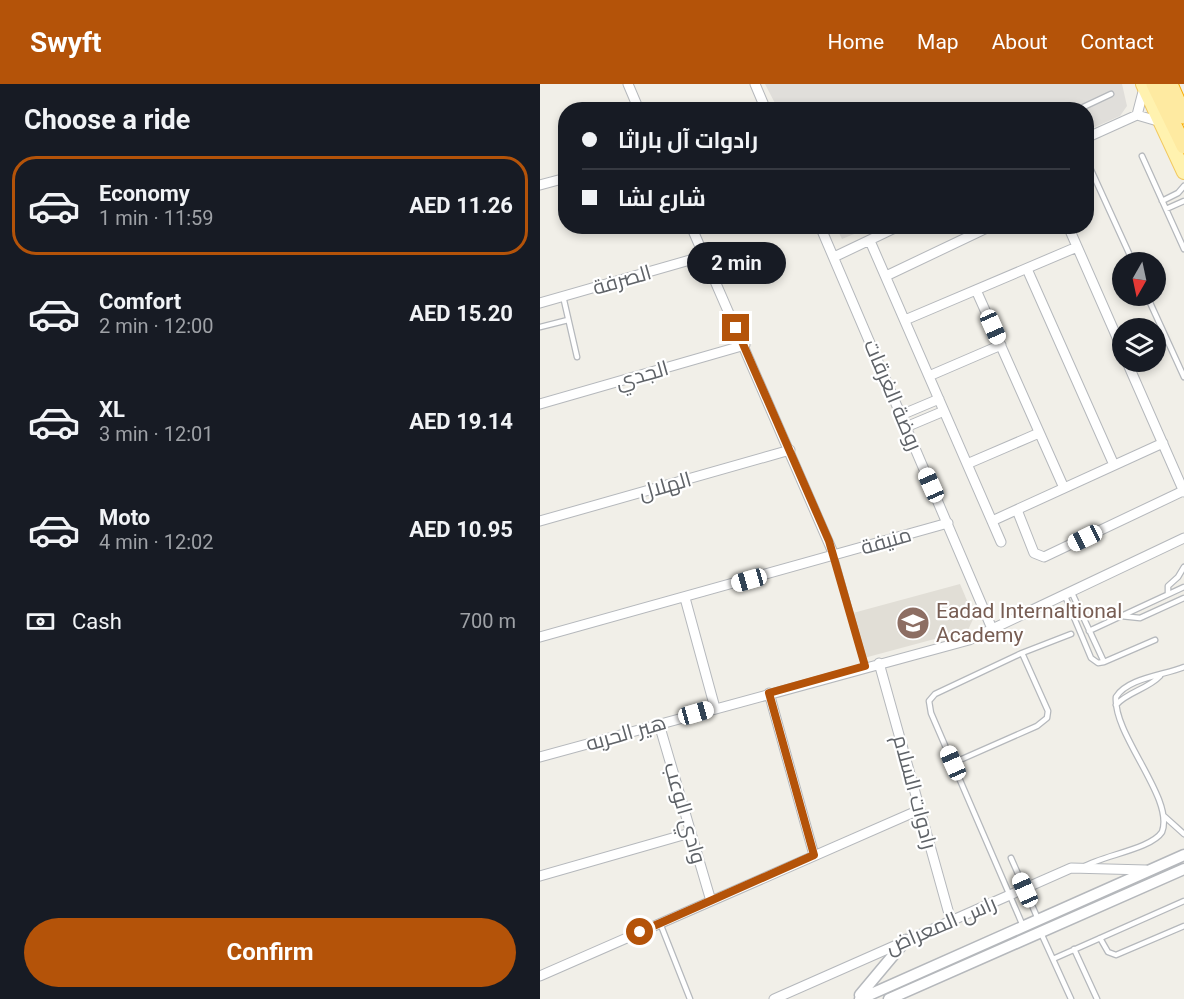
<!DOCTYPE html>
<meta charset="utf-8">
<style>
body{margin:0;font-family:Roboto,Cairo,sans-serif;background:#20242c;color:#f1f3f6;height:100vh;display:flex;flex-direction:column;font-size:22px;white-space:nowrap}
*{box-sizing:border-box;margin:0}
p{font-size:20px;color:#9ea1a6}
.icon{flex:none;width:33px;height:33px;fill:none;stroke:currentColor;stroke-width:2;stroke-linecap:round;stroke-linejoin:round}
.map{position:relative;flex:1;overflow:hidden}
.panel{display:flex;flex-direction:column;background:#171b24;width:540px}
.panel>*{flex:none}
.banner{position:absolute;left:18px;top:18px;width:536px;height:132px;border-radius:24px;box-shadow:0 3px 9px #0003;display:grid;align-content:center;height:132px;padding:0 24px;background:#171b24}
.needle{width:39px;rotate:189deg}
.buttons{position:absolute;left:572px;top:168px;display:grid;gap:12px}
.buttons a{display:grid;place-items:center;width:54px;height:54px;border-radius:50%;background:#171b24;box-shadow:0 3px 9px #0003;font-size:30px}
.end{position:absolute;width:27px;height:27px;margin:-14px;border:8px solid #b45309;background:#fff;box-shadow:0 0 0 3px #fff}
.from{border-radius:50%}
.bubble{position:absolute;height:42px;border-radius:21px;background:#171b24;box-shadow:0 3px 9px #0003;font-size:20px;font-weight:700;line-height:42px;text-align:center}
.car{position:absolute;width:18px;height:36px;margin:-18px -9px;border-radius:8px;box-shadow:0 0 4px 2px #0007;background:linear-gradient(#fff 24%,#345 0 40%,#fff 0 76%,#345 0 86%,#fff 0)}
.banner b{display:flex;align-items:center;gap:21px;height:57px;font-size:22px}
.banner b+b{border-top:2px solid #363941}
.banner i{width:15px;height:15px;background:#f1f3f6}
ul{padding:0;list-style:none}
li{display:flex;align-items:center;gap:18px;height:99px;margin:0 12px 9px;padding:0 12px;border:3px solid transparent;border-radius:24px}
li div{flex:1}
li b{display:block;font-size:22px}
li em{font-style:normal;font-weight:700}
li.on{border-color:#b45309}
li>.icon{width:54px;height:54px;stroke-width:1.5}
h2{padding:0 24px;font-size:27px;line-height:72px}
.pay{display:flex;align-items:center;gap:15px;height:66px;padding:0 24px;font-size:22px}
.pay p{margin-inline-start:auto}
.action{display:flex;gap:12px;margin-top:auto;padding:12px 24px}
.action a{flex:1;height:69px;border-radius:36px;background:#b45309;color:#fff;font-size:24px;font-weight:700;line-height:69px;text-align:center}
header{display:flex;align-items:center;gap:36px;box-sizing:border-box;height:84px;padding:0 30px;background:#b45309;color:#fff}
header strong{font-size:28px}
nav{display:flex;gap:33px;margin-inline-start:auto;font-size:21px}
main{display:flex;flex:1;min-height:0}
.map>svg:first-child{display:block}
</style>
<header>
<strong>Swyft</strong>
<nav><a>Home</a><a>Map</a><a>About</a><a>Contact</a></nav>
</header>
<main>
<section class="panel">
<h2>Choose a ride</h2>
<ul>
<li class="on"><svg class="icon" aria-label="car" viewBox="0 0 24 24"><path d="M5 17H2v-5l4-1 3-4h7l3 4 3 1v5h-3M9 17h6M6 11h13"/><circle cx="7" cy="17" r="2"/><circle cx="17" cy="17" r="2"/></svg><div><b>Economy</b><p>1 min · 11:59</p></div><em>AED 11.26</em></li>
<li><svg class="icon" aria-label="car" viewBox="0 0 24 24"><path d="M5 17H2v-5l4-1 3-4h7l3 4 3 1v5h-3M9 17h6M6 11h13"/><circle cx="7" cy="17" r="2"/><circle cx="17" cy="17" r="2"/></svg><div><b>Comfort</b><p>2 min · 12:00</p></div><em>AED 15.20</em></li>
<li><svg class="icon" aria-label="car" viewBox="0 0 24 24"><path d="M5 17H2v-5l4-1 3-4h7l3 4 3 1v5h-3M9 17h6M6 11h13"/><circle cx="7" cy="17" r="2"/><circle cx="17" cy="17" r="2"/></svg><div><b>XL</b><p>3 min · 12:01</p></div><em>AED 19.14</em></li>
<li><svg class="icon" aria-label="car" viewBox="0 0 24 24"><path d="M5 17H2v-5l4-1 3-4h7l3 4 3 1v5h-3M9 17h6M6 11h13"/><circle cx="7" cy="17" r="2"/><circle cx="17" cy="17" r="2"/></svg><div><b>Moto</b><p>4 min · 12:02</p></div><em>AED 10.95</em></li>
</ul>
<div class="pay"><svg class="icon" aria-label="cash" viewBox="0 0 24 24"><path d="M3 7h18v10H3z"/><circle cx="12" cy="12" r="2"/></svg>Cash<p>700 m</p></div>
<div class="action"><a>Confirm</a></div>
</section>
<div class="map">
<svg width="644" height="915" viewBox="0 0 644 915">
<rect width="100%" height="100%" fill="#f1efe8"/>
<path fill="#e0deda" d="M225,0h357l5,22 -7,10 -34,15v-21l-308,-1z
M296,143h35l-29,12z"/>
<path fill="#e1ded6" d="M420,500l14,33 -6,13 -104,28 -11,-45z"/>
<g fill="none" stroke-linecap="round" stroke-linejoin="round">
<defs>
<path id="service" d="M537,26l34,-16
M602,72l42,93
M546,75l47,103
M622,117l16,-8 6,-7
M626,125l18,-8
M23,212l14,61
M607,212l37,81
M0,243l28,-7
M294,471l31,111
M532,509l32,69
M628,510v-8l10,-9 6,-10
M525,512l26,62 7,5 6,-1 51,-22
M581,532l19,2 44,-20
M549,547l95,-44
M576,621c11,-13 32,-16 44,-29
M413,679l84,-37 10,-8 1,-7 -26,-58
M624,732l20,18
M471,774l27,61
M543,783c21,-12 68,-18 79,-35 13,-33 -49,-97 -46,-135 11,-19 49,-22 68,-30
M120,839l30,76
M483,842l-92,-213 -2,-12 6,-7 87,-41 49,-19
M501,849l30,66
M560,854l8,14 8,3 68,-29
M534,865l23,50
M513,875l131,-58"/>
<path id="minor" d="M88,0l11,26
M215,0l11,26
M597,31l7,-27
M546,54l51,-23 24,7
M0,101l26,-7
M151,142l143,329
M280,142l173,405
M528,142l54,123
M330,157l131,301
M294,173l65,-31
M487,185l87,196
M346,192l105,-50
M436,206l88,198
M0,219l164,-47
M365,236l172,-73
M587,278l57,130
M389,292l72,-31
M0,320l205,-59
M361,331l38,-16
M366,343l38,-16
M427,380l72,-31
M477,426l17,43 10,4 139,-66
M0,437l250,-71
M452,437l171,-78
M145,514l30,110
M0,553l408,-114
M339,579l72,258
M229,609l45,162
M119,640l52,177
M0,673l429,-117 215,-102
M0,792l150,-43
M0,892l379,-166
M234,915l297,-131 75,2"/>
<path id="tertiary" d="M320,911l46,-55
M320,915l324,-144
M349,915l295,-130"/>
<path id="primary" d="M603,0l41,88"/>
<path id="trunk" d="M614,0l30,62
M630,0l14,32"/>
</defs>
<use href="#service" stroke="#b5b8bc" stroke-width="7"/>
<use href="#minor" stroke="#b5b8bc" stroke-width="11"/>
<use href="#tertiary" stroke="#b5b8bc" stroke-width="13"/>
<use href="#primary" stroke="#f2c960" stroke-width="16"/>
<use href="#trunk" stroke="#f9ab00" stroke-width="17"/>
<use href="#service" stroke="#fff" stroke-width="4.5"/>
<use href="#minor" stroke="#fff" stroke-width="9"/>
<use href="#tertiary" stroke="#fff" stroke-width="10"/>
<use href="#primary" stroke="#fff2af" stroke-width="14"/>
<use href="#trunk" stroke="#feeaa1" stroke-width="15"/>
</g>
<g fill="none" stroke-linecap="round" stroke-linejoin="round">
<path stroke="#b45309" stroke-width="8" d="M100,848l174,-77 -45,-162 96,-27 -36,-125 -93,-213"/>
</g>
<defs>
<symbol id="school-disc" viewBox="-11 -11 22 22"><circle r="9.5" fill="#8d6e63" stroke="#fff"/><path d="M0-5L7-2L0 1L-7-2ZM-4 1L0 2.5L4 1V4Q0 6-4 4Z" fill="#fff"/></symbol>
</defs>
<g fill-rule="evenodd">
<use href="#school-disc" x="354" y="520" width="38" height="38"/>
</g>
<g text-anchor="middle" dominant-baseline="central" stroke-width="4.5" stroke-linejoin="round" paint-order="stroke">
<g font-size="21" fill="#5f6368" stroke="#fff">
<text transform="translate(82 196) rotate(-16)">الصرفة</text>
<text transform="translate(102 291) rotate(-16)">الجدي</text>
<text transform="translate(353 311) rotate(67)">روضة الغرقات</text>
<text transform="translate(125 402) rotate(-16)">الهلال</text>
<text transform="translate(346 457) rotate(-16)">منيفة</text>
<text transform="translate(86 649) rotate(-16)">هير الحربه</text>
<text transform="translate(375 708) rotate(75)">رادوات السلام</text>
<text transform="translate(145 729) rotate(74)">وادي الوعب</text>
<text transform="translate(401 841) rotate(-23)">راس المعراض</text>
</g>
<g font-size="21" fill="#785e54" stroke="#fff" text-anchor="start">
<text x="396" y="527">Eadad Internaltional<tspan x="396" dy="24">Academy</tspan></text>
</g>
</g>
</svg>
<div class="buttons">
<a><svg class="needle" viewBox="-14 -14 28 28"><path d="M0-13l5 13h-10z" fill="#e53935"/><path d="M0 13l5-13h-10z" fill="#9ea1a6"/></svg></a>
<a><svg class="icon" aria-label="layers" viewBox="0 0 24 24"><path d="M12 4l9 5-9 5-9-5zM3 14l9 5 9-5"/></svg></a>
</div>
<i class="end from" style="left:100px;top:848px"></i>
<i class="end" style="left:196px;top:244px"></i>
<div class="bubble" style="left:147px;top:158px;width:99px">2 min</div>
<i class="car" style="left:453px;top:243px;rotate:156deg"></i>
<i class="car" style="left:391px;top:401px;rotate:336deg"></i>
<i class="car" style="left:545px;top:454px;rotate:244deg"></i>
<i class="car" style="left:209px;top:496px;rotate:254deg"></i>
<i class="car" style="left:156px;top:629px;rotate:74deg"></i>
<i class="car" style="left:413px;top:679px;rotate:336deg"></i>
<i class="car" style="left:485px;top:806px;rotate:336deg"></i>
<div class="banner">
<b><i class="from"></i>رادوات آل باراثا</b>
<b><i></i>شارع لشا</b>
</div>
</div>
</main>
